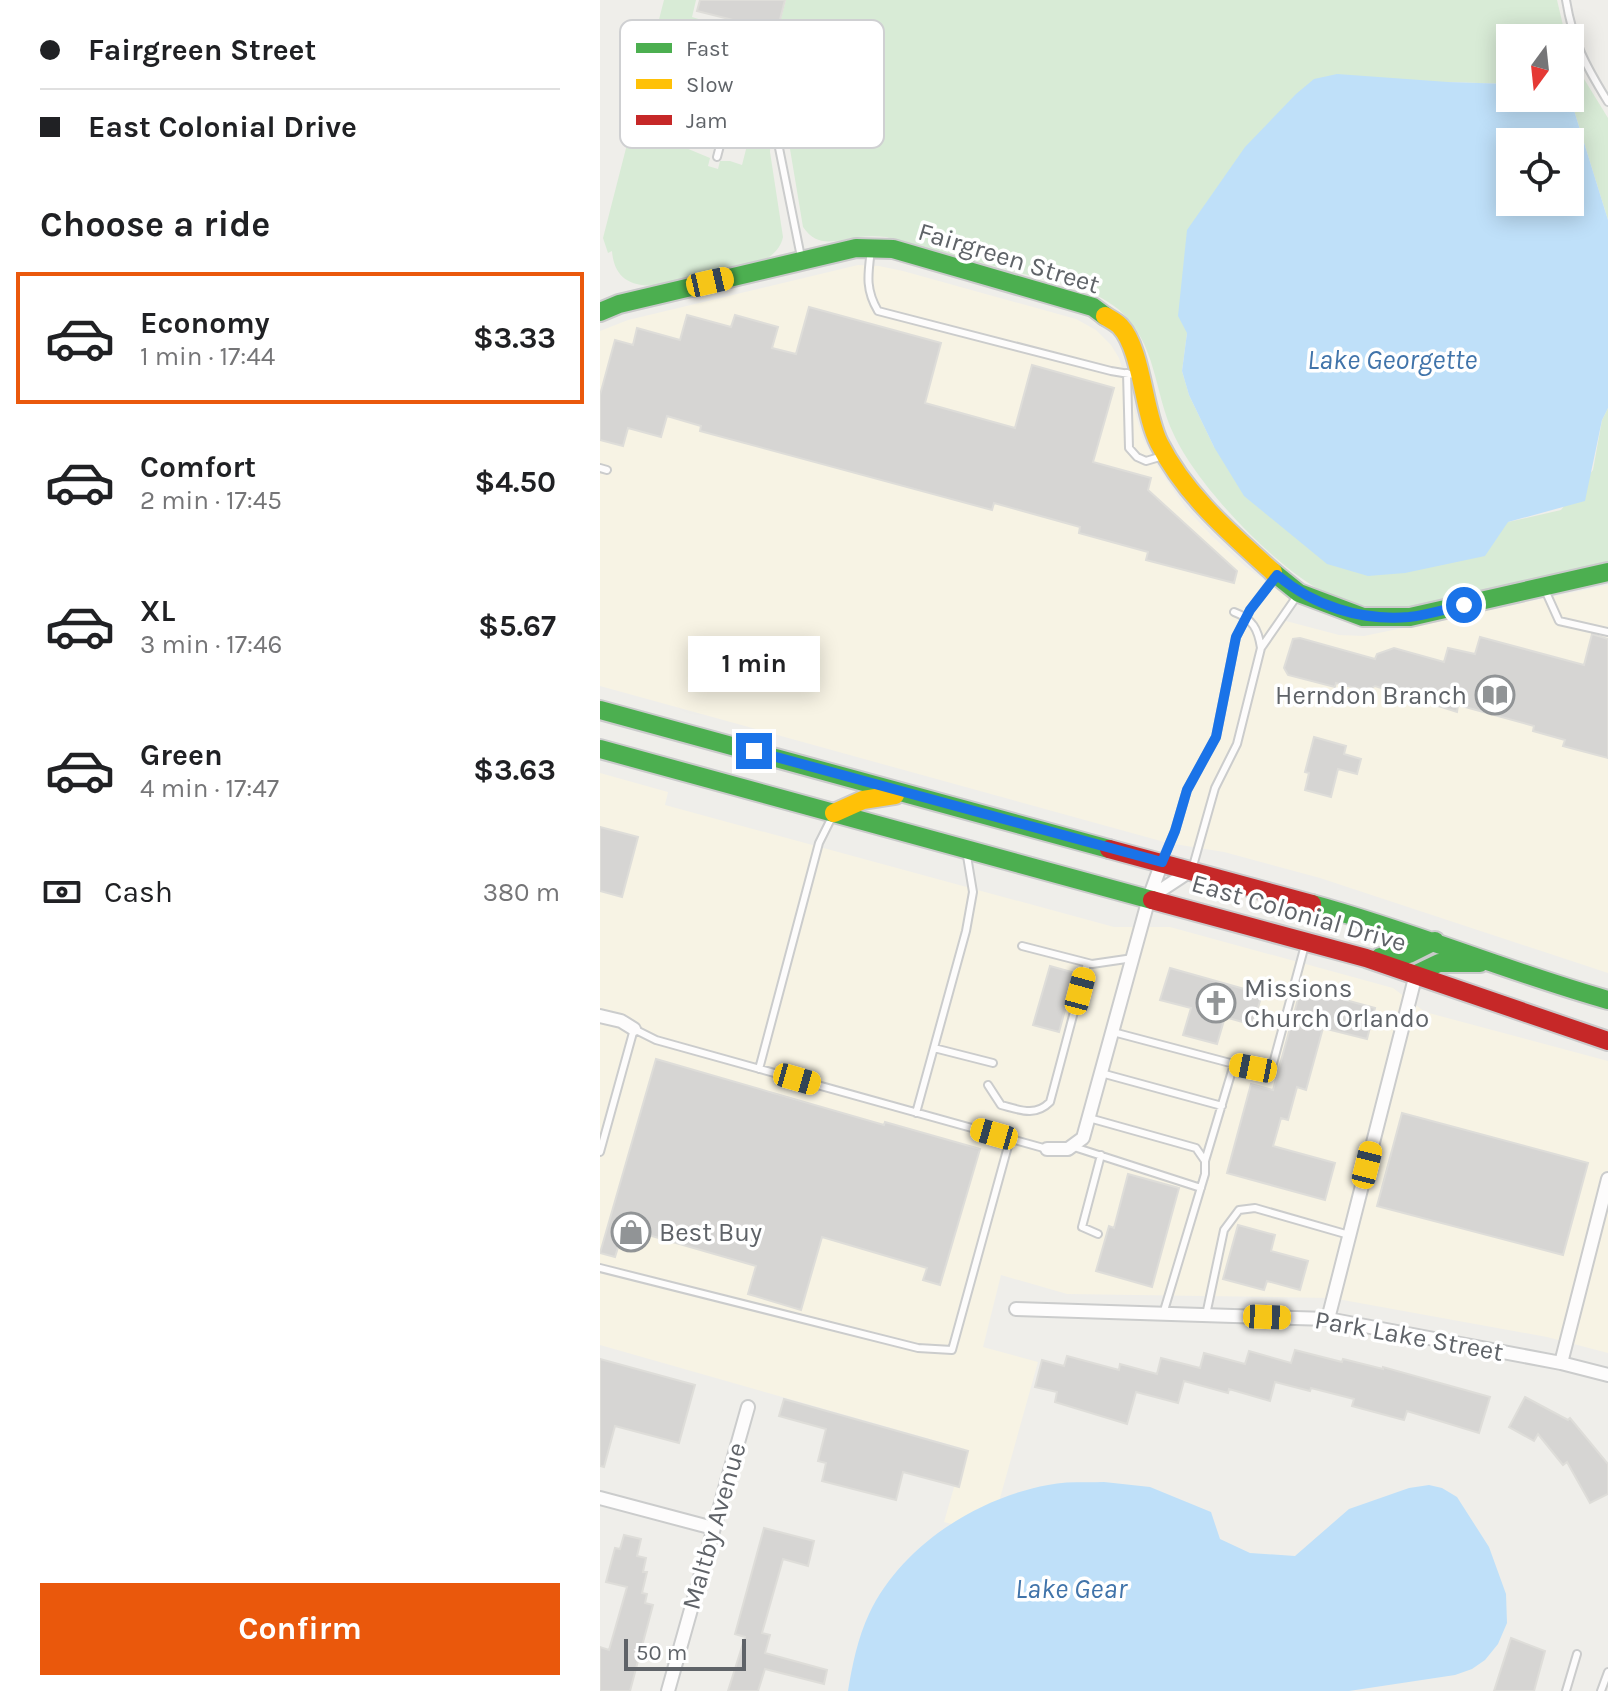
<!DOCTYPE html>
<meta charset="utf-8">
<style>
body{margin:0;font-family:Karla,sans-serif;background:#f6f6f6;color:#202124;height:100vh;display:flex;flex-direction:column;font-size:30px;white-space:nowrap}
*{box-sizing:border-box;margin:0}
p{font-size:26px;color:#757577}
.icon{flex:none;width:44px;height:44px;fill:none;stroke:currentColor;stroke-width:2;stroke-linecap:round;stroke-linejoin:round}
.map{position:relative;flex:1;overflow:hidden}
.panel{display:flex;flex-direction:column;background:#fff;width:600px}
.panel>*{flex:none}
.hud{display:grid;align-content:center;height:176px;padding:0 40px;background:#fff}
.needle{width:52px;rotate:195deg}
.tools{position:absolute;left:896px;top:24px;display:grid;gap:16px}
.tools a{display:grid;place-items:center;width:88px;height:88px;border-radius:0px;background:#fff;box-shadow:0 4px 20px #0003;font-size:40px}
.scale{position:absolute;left:24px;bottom:20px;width:122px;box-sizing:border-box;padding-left:8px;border:4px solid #5f6368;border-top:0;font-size:22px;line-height:28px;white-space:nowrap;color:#5f6368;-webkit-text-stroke:6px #fff;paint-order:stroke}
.end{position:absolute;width:36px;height:36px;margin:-18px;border:10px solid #1a73e8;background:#fff;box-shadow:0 0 0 4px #fff}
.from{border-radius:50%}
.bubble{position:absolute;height:56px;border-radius:0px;background:#fff;box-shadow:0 4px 20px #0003;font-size:26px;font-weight:700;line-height:56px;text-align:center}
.car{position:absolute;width:24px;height:48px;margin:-24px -12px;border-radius:10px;box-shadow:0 0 6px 2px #0007;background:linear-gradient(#f5c518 24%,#345 0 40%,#f5c518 0 76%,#345 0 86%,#f5c518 0)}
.hud b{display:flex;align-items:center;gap:28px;height:76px;font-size:30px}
.hud b+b{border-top:2px solid #e0e0e0}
.hud i{width:20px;height:20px;background:#202124}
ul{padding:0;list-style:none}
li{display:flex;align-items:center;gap:24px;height:132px;margin:0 16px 12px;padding:0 24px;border:4px solid transparent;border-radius:0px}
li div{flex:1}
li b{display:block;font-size:30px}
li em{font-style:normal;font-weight:700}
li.selected{border-color:#ea580c}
li>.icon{width:72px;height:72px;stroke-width:1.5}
h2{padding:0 40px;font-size:36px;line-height:96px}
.pay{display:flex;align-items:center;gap:20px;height:88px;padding:0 40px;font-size:30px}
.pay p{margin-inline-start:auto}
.button{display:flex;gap:16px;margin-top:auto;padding:16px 40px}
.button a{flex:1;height:92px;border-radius:0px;background:#ea580c;color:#fff;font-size:32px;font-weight:700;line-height:92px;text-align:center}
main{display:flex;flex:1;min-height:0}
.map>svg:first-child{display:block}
</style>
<main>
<section class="panel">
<div class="hud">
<b><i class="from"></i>Fairgreen Street</b>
<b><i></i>East Colonial Drive</b>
</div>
<h2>Choose a ride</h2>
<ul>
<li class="selected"><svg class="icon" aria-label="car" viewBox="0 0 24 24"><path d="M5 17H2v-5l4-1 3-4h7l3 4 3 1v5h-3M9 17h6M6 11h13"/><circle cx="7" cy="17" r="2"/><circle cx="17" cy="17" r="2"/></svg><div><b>Economy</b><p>1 min · 17:44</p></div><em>$3.33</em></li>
<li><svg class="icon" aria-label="car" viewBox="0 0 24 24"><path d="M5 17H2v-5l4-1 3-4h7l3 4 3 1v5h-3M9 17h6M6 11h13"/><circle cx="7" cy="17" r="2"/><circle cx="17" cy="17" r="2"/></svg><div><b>Comfort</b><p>2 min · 17:45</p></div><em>$4.50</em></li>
<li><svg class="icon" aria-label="car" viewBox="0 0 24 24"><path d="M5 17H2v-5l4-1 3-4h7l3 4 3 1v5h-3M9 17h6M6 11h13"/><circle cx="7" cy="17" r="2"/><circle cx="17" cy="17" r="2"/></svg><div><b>XL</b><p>3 min · 17:46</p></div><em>$5.67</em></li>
<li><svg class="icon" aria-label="car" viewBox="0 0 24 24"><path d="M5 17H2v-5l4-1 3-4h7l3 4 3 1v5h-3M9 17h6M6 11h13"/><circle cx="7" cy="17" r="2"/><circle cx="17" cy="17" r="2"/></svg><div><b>Green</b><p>4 min · 17:47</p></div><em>$3.63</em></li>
</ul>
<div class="pay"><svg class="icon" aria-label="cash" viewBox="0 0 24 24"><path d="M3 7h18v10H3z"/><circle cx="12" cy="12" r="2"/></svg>Cash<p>380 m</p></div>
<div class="button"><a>Confirm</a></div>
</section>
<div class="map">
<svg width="1008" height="1691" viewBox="0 0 1008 1691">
<rect width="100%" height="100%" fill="#efeeea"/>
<path fill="#f7f3e4" d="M258,265l21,1 24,5 173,48 20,11 15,15 8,13 24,81 18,33 25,36 26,28 34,31 45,32 -5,22 53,14 25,1 244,-51v388l-288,-95 -96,-26 -56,-9 -568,-157v-355l28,-11z
M0,773l68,19 -3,13 449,122h56l223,61 32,24 183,49v292l-61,-16 -215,-39 -265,-4 -66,-19 -18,72 55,15 -48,172 -46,-12 21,-73 -365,-104z"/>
<path fill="#d8ebd6" d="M64,0h32l-4,17 13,4 -9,30 16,4 -26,93 24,10 -2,8 10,3 2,-8h10l12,4 12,-47 -14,-4 -2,-5 4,-2 21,6 8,13 -1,26 13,85c-2,10 -9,18 -19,23 -14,6 -33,8 -48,12 -32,8 -100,35 -104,-21l-4,2 -5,-15z
M186,0h771l9,38h-56v46l-62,-2 -261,251 -5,38 7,24 25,52 294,75 53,-12 32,-40 9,-50 6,-12v159l-190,40c-29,3 -56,1 -84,-10 -53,-22 -136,-110 -160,-162 -21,-44 -16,-91 -56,-126 -28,-23 -68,-28 -102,-37 -43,-12 -87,-23 -130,-35 -9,-1 -18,-1 -27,0 -23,3 -41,12 -56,-10l-13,-78 19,-80 -19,-5 -6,21 -13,10 -26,-6 -1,-3 4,-2 14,4z
M970,49l11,25 27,44v102l-35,-113 -8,-9h5z"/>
<path fill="#bfe0f9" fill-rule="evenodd" d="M737,74l111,8 62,2v14h55l8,9 35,113v188l-6,12 -17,81 -77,21 -23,34 -80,17 -37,3 -41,-12 -83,-68 -30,-49 -25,-52 -7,-24 5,-38 -9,-17 9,-86 58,-83 51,-53 18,-15zM910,142h60v60h-60z
M504,1482l46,5 61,25 9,27 30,14 45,3 54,-47 60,-21 20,-3 13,3 15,9 32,50 17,47 1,29 -9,21 -13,16 -13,9 -17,6 -106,16h-501c4,-25 10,-54 21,-77 32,-68 108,-116 179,-129 18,-4 38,-2 56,-3z"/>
<path fill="#d6d5d3" stroke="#deddd9" stroke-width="2" d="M100,0h85l-8,31 -80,-20z
M209,307l132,36 -16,60 90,25 17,-63 82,23 -21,74 58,16 -3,12 89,81 -3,12 -88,-23 2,-8 -69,-19 1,-6 -86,-24 -2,7 -292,-79 1,-5 -34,-10 -6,21 -33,-9 -5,18 -23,-6v-45l15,-55 18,5 4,-17 43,12 7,-25 44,12 4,-12 43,12 -6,21 24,6z
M992,634l16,5v119l-45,-12 2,-6 -32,-9 1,-5 -76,-21 -1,7 -82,-26 -8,5 -31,-8 -1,4 -47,-12 -4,-7 9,-29 7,-1 75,21 2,-5 17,-6 50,14 4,-14 27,6 5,-17 104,28z
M714,737l32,9 -2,8 17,5 -4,15 -19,-5 -7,28 -26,-7 4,-17 -4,-1z
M0,827l38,10 -16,60 -22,-6z
M450,966l25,7 -16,59 -26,-7z
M570,968l92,26 -9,31 -28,-8 -8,27 -34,-9 8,-27 -31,-8z
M701,988l74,20 -8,31 -44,-11 -17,62 -9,-3 -9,33 -7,-2 -8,28 62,17 -10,37 -98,-27 24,-89 22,6z
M56,1059l228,66 1,-3 95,27 -40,136 -17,-5 4,-12 -105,-31 -21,73 -53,-16 8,-28 -132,-38 -9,29 -15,-4z
M802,1113l186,50 -25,92 -186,-49z
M528,1174l51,14 -27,99 -56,-16 13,-45 5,2z
M638,1225l37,10 -4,16 37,10 -8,29 -33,-9 -3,9 -41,-11z
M695,1350l47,12 1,-3 40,10v-2l107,30 -11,36 -72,-22 -3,9 -52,-14 2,-7 -43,-11 -1,3 -35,-9 -5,19 -41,-12 -1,4 -44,-12 -6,22 -42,-11 -9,32 -72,-22 2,-10 -22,-5 7,-27 22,6 3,-10 52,14 1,-6 37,10 4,-16 39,10 4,-15 41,11 4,-13 42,12z
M0,1359l95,26 -16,58 -64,-17 -11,41 -4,-1z
M925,1397l43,23 2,-2 38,46v30l-18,9 -23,-41 -4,3 -25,-31 -4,7 -25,-14z
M184,1399l184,52 -9,36 -56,-15 -7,28 -74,-19 4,-18 -8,-2 8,-32 -47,-13z
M164,1528l50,13 -6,25 -25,-7 -21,74 8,2 -5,18 62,17 -3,14 -59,-15 -7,22h-30l17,-54 -10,-3z
M24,1535l17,4 -4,17 9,2 -3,14h4l-5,21 5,1 -2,9 8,2 -23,86h-30v-44l9,3 18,-63 -21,-5 9,-34 5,1z
M911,1638l34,13 -11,40h-40z"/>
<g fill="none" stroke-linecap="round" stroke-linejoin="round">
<defs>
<path id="lane" d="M966,0c7,43 20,66 42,102
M198,72l-19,76 22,109
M133,95l55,16
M117,157l33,-125
M271,250c-3,24 -6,39 7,61l233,60 24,4
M527,373l2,75 8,9 9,4 17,-5
M0,468l7,2
M945,590l14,31 49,11
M634,612c19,7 24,17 27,36
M564,857l11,-26 12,-41 29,-53 20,-100 14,-27 25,-33
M593,866l22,-78 22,-44 24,-96 36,-52
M422,946l70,18 41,-6
M513,1032l121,32 -29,97
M334,1048l59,15
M634,1064l37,7 34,-126
M159,1069l60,-226 12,-24
M501,1073l121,33
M388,1085l13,20c19,5 34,12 49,-3l37,-139
M316,1113l50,-182 7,-39 -6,-36
M489,1118l107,30 9,13v13l-42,140
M474,1147l127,41
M0,1152l34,-123 22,11 391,109
M498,1234l-16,-7 19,-72
M0,1268l318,80 34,2 58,-211
M606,1315l18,-85 15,-20 16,-2 94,27
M966,1691l11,-37
M1001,1691l7,-19"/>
<path id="street" d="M549,898l41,-27
M0,1016l21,5 13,8
M447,1149h21l15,-11 66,-240 13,-36
M416,1309l312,10 233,44 47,12
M728,1319l88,-345
M961,1363l47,-184
M0,1498l113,30
M68,1691l80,-284"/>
<path id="fast" d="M0,312l19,-8 237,-56 37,1 200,58 12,9
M673,572l26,21 64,24h47l198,-45
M0,710l509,139
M0,749l552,151
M712,904c100,27 196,68 296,96
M780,957l29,-3 26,-13
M816,974l23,-11h41"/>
<path id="slow" d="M505,316c5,3 11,6 15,10 22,23 23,85 39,117 26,52 71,90 114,129
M234,813l29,-13 32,-5"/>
<path id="jam" d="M509,849l203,55
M552,900l214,58 242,83"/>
</defs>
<use href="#lane" stroke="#cbcccc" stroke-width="10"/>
<use href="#street" stroke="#cbcccc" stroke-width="16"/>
<use href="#fast" stroke="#cacacb" stroke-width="22"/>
<use href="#slow" stroke="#cacacb" stroke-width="22"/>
<use href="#jam" stroke="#cacacb" stroke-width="22"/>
<use href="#lane" stroke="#fdfcfc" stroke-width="6"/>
<use href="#street" stroke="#fdfcfc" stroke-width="12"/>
<use href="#fast" stroke="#4caf50" stroke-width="18"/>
<use href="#slow" stroke="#ffc107" stroke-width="18"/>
<use href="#jam" stroke="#c62828" stroke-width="18"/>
</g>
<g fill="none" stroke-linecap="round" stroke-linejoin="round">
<path stroke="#1a73e8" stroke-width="10" d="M154,751l408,111 13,-31 12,-41 29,-53 20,-100 14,-27 27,-35c37,31 83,46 132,42 18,-2 37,-8 55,-12"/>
</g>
<defs>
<symbol id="library-ring" viewBox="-11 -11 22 22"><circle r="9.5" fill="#fff" stroke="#919496" stroke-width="1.5"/><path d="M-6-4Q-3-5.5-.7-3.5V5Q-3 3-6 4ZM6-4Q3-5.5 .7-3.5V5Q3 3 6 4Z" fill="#919496"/></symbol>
<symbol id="church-ring" viewBox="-11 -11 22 22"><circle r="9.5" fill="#fff" stroke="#919496" stroke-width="1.5"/><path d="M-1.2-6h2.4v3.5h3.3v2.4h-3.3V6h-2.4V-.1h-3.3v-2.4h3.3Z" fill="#919496"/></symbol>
<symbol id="shop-ring" viewBox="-11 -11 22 22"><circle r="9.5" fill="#fff" stroke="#919496" stroke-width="1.5"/><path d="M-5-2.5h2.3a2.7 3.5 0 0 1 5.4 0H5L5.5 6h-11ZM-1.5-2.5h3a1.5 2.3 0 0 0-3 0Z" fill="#919496"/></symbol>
</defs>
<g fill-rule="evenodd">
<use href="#library-ring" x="873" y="673" width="44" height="44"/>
<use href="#church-ring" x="594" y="981" width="44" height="44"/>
<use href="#shop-ring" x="9" y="1210" width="44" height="44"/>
</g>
<g text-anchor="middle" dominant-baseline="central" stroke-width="7" stroke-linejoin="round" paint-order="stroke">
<g font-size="26" fill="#5f6368" stroke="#fff">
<text transform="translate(409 258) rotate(17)">Fairgreen Street</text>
<text transform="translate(699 913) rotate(16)">East Colonial Drive</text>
<text transform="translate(809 1336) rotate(10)">Park Lake Street</text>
<text transform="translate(114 1526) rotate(-74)">Maltby Avenue</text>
</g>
<g font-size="26" fill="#5f6368" stroke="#fff" text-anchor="start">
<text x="867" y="695" text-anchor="end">Herndon Branch</text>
<text x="644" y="988">Missions<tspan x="644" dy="30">Church Orlando</tspan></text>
<text x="59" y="1232">Best Buy</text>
</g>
<g font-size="28" font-style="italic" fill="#4174aa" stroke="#fff">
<text x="792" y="359">Lake Georgette</text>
<text x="471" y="1588">Lake Gear</text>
</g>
</g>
<rect x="20" y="20" width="264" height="128" rx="12" fill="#fff" stroke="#cfd0d2" stroke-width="2"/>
<rect x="36" y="43" width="36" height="10" fill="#4caf50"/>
<rect x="36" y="79" width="36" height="10" fill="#ffc107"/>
<rect x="36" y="115" width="36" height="10" fill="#c62828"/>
<g font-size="22" fill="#5f6368">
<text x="86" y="56">Fast</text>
<text x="86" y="92">Slow</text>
<text x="86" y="128">Jam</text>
</g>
</svg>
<div class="tools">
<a><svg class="needle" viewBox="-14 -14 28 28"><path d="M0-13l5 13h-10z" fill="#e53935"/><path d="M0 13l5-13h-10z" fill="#757577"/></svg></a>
<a><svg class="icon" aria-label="locate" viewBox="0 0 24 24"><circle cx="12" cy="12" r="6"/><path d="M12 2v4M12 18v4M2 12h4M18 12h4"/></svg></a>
</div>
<div class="scale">50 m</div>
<i class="end from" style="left:864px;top:605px"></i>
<i class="end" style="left:154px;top:751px"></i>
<div class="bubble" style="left:88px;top:636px;width:132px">1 min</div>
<i class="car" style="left:110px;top:282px;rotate:77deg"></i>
<i class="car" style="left:480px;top:991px;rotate:15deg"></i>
<i class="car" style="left:653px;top:1068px;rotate:281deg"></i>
<i class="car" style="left:197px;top:1079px;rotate:106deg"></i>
<i class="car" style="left:394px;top:1134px;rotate:286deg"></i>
<i class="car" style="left:767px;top:1165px;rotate:14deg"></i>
<i class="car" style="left:667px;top:1317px;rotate:92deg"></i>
</div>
</main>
